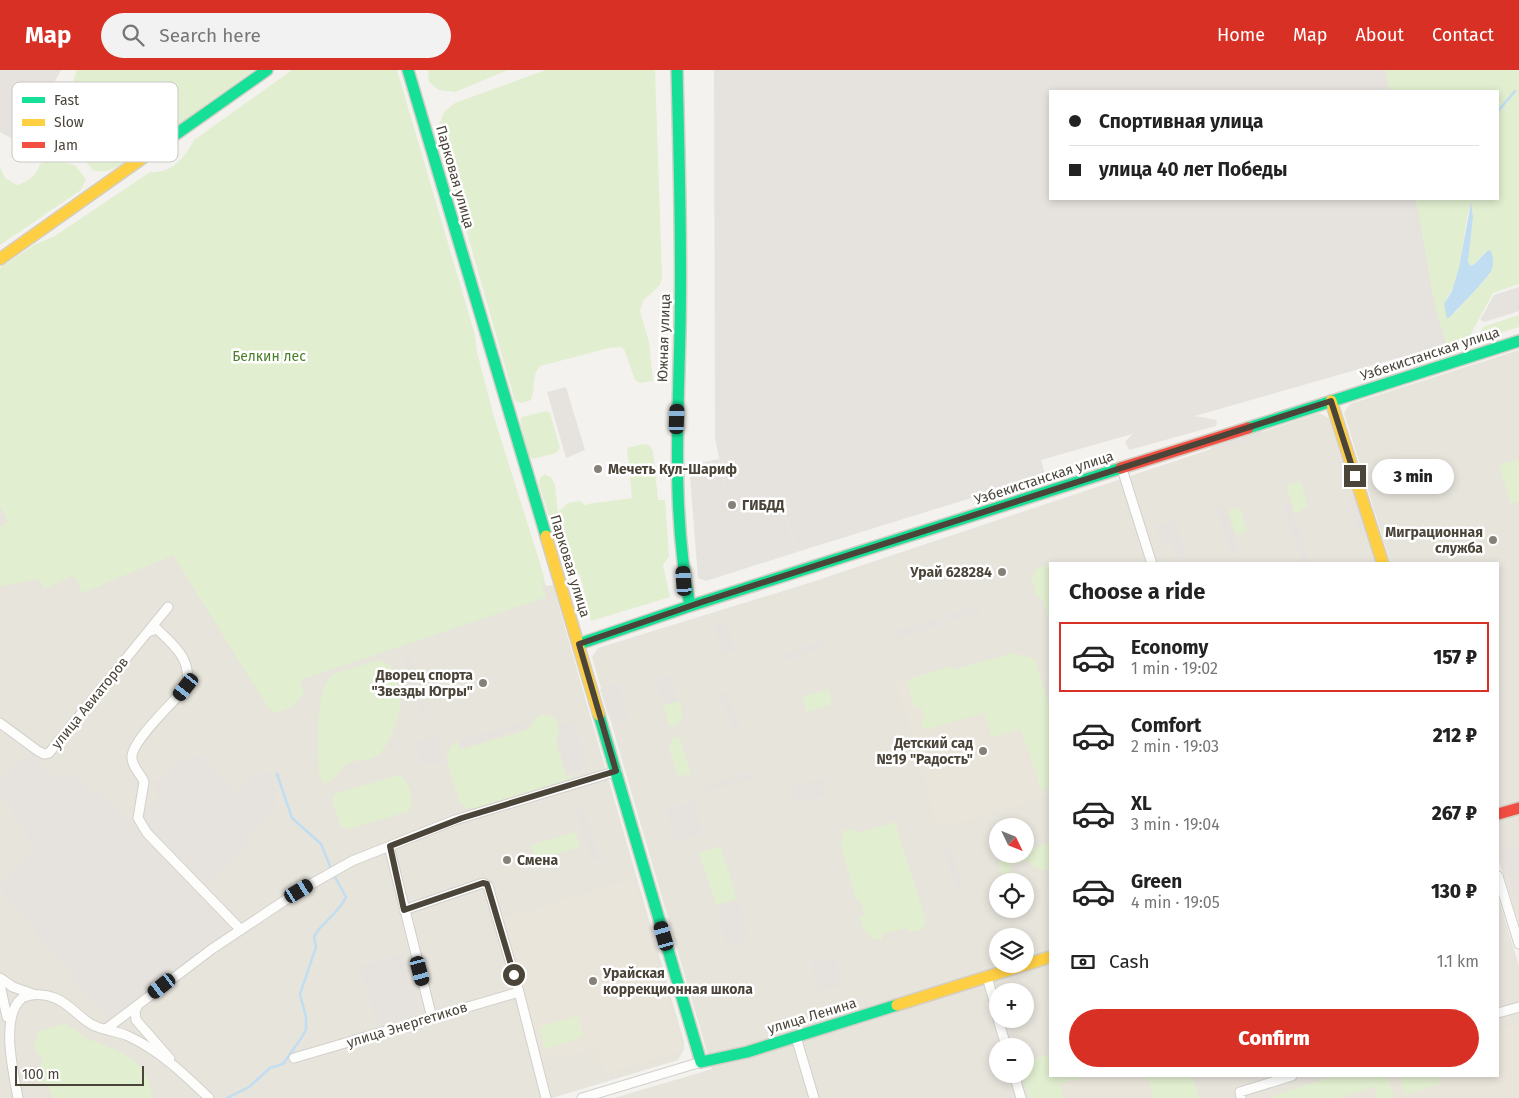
<!DOCTYPE html>
<meta charset="utf-8">
<style>
body{margin:0;font-family:"Fira Sans",sans-serif;background:#f2f2f2;color:#222;height:100vh;display:flex;flex-direction:column;font-size:19px;white-space:nowrap}
*{box-sizing:border-box;margin:0}
p{font-size:16px;color:#767676}
.icon{flex:none;width:28px;height:28px;fill:none;stroke:currentColor;stroke-width:2;stroke-linecap:round;stroke-linejoin:round}
.map{position:relative;flex:1;overflow:hidden}
.drawer{position:absolute;left:1049px;top:492px;width:450px;height:515px;display:flex;flex-direction:column;background:#fff;border-radius:0px;box-shadow:0 2px 8px #0003}
.drawer>*{flex:none}
.hud{position:absolute;left:1049px;top:20px;width:450px;height:110px;border-radius:0px;box-shadow:0 2px 8px #0003;display:grid;align-content:center;height:110px;padding:0 20px;background:#fff}
.needle{width:32px;rotate:133deg}
.buttons{position:absolute;left:989px;top:748px;display:grid;gap:10px}
.buttons a{display:grid;place-items:center;width:45px;height:45px;border-radius:50%;background:#fff;box-shadow:0 2px 8px #0003;font-size:25px}
.scale{position:absolute;left:15px;bottom:12px;width:129px;box-sizing:border-box;padding-left:5px;border:2px solid #4b4439;border-top:0;font-size:14px;line-height:18px;white-space:nowrap;color:#4b4439;-webkit-text-stroke:4px #fff;paint-order:stroke}
.end{position:absolute;width:22px;height:22px;margin:-11px;border:6px solid #4b4439;background:#fff;box-shadow:0 0 0 2px #fff}
.from{border-radius:50%}
.bubble{position:absolute;height:35px;border-radius:18px;background:#fff;box-shadow:0 2px 8px #0003;font-size:16px;font-weight:800;line-height:35px;text-align:center}
.car{position:absolute;width:15px;height:30px;margin:-15px -8px;border-radius:6px;box-shadow:0 0 4px 1px #0007;background:linear-gradient(#222 24%,#8ab4d8 0 40%,#222 0 76%,#8ab4d8 0 86%,#222 0)}
.hud b{display:flex;align-items:center;gap:18px;height:48px;font-size:19px}
.hud b+b{border-top:1px solid #e0e0e0}
.hud i{width:12px;height:12px;background:#222}
ul{padding:0;list-style:none}
li{display:flex;align-items:center;gap:15px;height:70px;margin:0 10px 8px;padding:0 10px;border:2px solid transparent;border-radius:0px}
li div{flex:1}
li b{display:block;font-size:19px}
li em{font-style:normal;font-weight:800}
li.selected{border-color:#d93025}
li>.icon{width:45px;height:45px;stroke-width:1.5}
h2{padding:0 20px;font-size:22px;line-height:60px}
.pay{display:flex;align-items:center;gap:12px;height:55px;padding:0 20px;font-size:19px}
.pay p{margin-inline-start:auto}
.action{display:flex;gap:10px;margin-top:auto;padding:10px 20px}
.action a{flex:1;height:58px;border-radius:30px;background:#d93025;color:#fff;font-size:20px;font-weight:800;line-height:58px;text-align:center}
header{display:flex;align-items:center;gap:30px;box-sizing:border-box;height:70px;padding:0 25px;background:#d93025;color:#fff}
header strong{font-size:24px}
nav{display:flex;gap:28px;margin-inline-start:auto;font-size:18px}
.search{width:350px;height:45px;background:#f2f2f2;display:flex;align-items:center;gap:12px;box-sizing:border-box;padding:0 18px;border-radius:28px;color:#767676;font-size:19px}
.map>svg:first-child{display:block}
</style>
<header>
<strong>Map</strong>
<div class="search"><svg class="icon" aria-label="search" viewBox="0 0 24 24"><circle cx="10" cy="10" r="6"/><path d="M15 15l6 6"/></svg>Search here</div>
<nav><a>Home</a><a>Map</a><a>About</a><a>Contact</a></nav>
</header>
<div class="map">
<svg width="1519" height="1028" viewBox="0 0 1519 1028">
<rect width="100%" height="100%" fill="#f4f2ee"/>
<path fill="#e7e4dc" fill-rule="evenodd" d="M0,215l481,100 65,201 7,-1 6,22 125,435v7l-6,11 -126,38h-552z
M1519,280v574l-21,-66v-294h-107l-47,-151 6,-9z
M1319,343l10,5 47,146h-326v512h448v-179l21,69v132h-905l98,-29 -120,-412 6,-9 211,-65zM998,756h27v28h-27zM998,811h27v28h-27zM998,866h27v28h-27zM998,921h27v28h-27zM998,976h27v28h-27z"/>
<path fill="#e6e2de" d="M0,0h61l-17,32 4,2 -11,21 -22,15 -15,-8z
M714,0h674l5,21h-343v108h366l31,145 -406,116 4,15 -248,77 -16,-50 -38,12 -17,-21 -11,-56z
M32,683l28,28 12,-9 57,48 1,4 99,102 -1,6 -119,89 -109,-133v-7l38,-31 -13,-16 1,-7 -26,-29v-17z
M190,687h10l9,5 25,28 6,1 13,-15 19,-5 4,20 -2,20 -67,74 -28,-26 -37,-42 1,-5 17,-16 -8,-13z
M403,884l18,58 -44,14 -17,-60z"/>
<path fill="#eae5da" d="M1012,583l23,6 15,49v87l-112,34 -41,-146 54,-17 2,4z
M633,809l49,165 -4,8 -74,22 -7,-26 -41,12 -1,-4 -12,3 -39,-141z
M1519,953v75h-252l67,-22h164v-46z
M1050,984v22h142l7,22h-170l-7,-24h3v-13z"/>
<path fill="#e1eecf" fill-rule="evenodd" d="M77,0h177l-124,89c-12,7 -22,16 -37,11l-30,-34v-26z
M292,0h105l78,265 2,17 17,65 50,159 -2,9 4,12 -246,83 4,11c-5,13 -15,18 -28,22l-7,-4 -96,-154 -91,38 -6,-14 -5,-3 -27,13 -6,-10 -38,7v-58l8,-7 -8,-15v-238l36,-24 19,-8 95,-64c21,2 35,-14 44,-32z
M428,0h80l-53,22 -16,-2 -10,-8z
M546,0h109l7,206 -2,9 -17,16 -3,10 9,31 4,39 -14,2 -4,-3 -11,-31 -4,-2 -11,1 -69,18c-9,10 -4,22 -9,34l-9,3 -7,-2 -58,-203 -18,-73 5,-13 11,-9z
M1385,0h134v214l-26,9 -27,50 -55,19 -5,-6 40,-12 -12,-41 -18,-104h82v-108h-108zM1471,133l2,14 -5,45 3,4 4,-2 10,-12 5,22 -35,39 -9,-14c21,-27 14,-65 25,-96z
M49,90l26,5 11,14 -5,11 -81,55v-78l5,11 12,7c11,-3 20,-10 23,-21z
M1519,245v12l-44,14 8,-14z
M546,341l4,2 10,35 -4,5 -23,6 -4,-3 -9,-36 2,-3z
M643,374l6,1 4,6 5,49h7l4,56 -6,9 7,32 -79,24 -11,-47 -6,3 -7,-5 -28,-87 1,-7 4,-4 7,3 4,8 3,27 10,-9 12,-2 6,5 1,-2 45,-6 -5,-50z
M1519,389v43l-8,2 -12,-39z
M1300,411l8,25 -13,9 -9,-29z
M1239,437l8,24 -11,4 -8,-24z
M1050,494v58l-7,-22 -6,-3 -6,-18 5,-10z
M1012,583l23,6 15,49v80l-9,2 -20,-61 -29,9 -8,-25 -60,17 -4,-12 4,-2 -3,-9 -6,1 -9,-28 45,-14 2,4z
M379,590l12,6c4,13 11,28 9,42 -1,12 -13,42 -23,48 -9,5 -21,3 -30,8 -9,6 -10,17 -23,19l-5,-6c0,-25 -6,-87 14,-103z
M828,619l4,15 -25,8 -5,-15z
M679,631l4,13 -5,10 -8,3 -7,-21z
M541,645c17,-2 22,13 15,26l10,35 7,-1 -1,3 -96,30h-10l-6,-6c-5,-17 -23,-50 -3,-61l3,9 69,-21 5,-10z
M679,666l12,37 -13,4 -9,-28 3,-10z
M400,705c9,5 16,27 9,36l-60,18 -8,-2 -9,-26 4,-8z
M895,752l31,99 -4,8 -10,3 -7,-4 -23,6v6c-15,0 -18,-11 -22,-23l5,-3 -5,-14 -4,-1 -15,-52 2,-16 9,-2 6,4z
M575,762l5,15 -44,13 -5,-15z
M1050,773v26l-6,2 -13,-6 -2,-5 -19,6 4,15h-10l-6,-18 5,-6 22,-3v-4z
M720,776l17,53 -21,6 -17,-52z
M578,946l6,21 -39,12 -6,-22z
M64,954c9,2 14,10 22,14 31,13 64,20 66,60h-99l-6,-14 -11,-3 1,-12 6,-8 -10,-15 6,-15z
M1050,984v22h35l-26,8 5,14h-35l-7,-24h3v-13z
M1143,1006h49l7,22h-45l-6,-20 -4,1z
M1334,1006h53l7,22h-16l-3,-12 -38,12h-70z
M1399,1006h39l2,8 -35,11z"/>
<path fill="#e6e3df" d="M1519,217v24l-34,11 -5,-2 14,-25z
M566,317l19,63 -19,8 -19,-66z
M1195,346l22,4 -1,6 -87,24 -4,-8 8,-9z
M1262,361l-1,6 -45,15 -6,-4z
M719,389l7,34 12,-2 5,23 38,-12 16,50 -91,29 -8,-3 -9,-113z
M1355,425l13,39 -8,2 -13,-38z
M1291,433l20,61h-8l-20,-58z
M1223,435l16,47 -8,3 -16,-48z
M1174,449l13,37 -11,4 -5,-16 -9,3 -7,-21z
M979,535l2,8 -32,9 -2,-7z
M939,547l3,7 -45,15 -3,-8z
M726,551l10,30 -12,4 -11,-30z
M821,571l2,7 -40,13 -2,-6z
M411,587l17,59 -7,1 -18,-58z
M671,605l7,25 -15,4 -7,-24z
M618,613l11,37 -11,4 -3,-10 -7,1 -8,-26z
M726,621l16,39 -7,3 -16,-39z
M532,649l-3,8 -69,20 -2,-6z
M567,652h8l13,45 -21,6 -10,-34 3,-7 -1,-8z
M437,665l10,31 -15,-3 -11,2 -6,-22z
M750,702l2,7 -47,13 -2,-6z
M822,708l5,17 -32,10 -5,-17z
M694,732l9,31 -28,8 -9,-31z
M582,734l18,55 -8,2 -18,-54z
M950,776l14,45 -7,2 -14,-45z
M1519,777v56l-3,1 -15,-52z
M738,831l12,40 -22,7 -12,-40z
M834,886l9,29 -24,7 -9,-29z"/>
<path fill="#c0ddf1" d="M1471,132l2,15 -5,45 3,4c8,-3 11,-13 19,-16 4,7 4,16 0,23 -3,5 -39,44 -43,46l-3,-15 8,-13 7,-23z"/>
<g fill="none" stroke-linecap="round" stroke-linejoin="round">
<path stroke="#c0ddf1" stroke-width="2.5" d="M1498,41l17,-20
M277,704l15,44 29,26 9,22
M227,1028l22,-11 21,-19 13,-4 19,-27 4,-8v-12l-6,-23 16,-47 -2,-10c6,-14 23,-21 32,-40l-11,-20"/>
<defs>
<path id="street" d="M1122,399l30,95
M148,562l9,-3c18,17 36,32 29,58 -11,14 -56,55 -54,71 0,9 9,16 12,24l-6,36 9,15 94,97
M0,653l38,28 6,3 5,-1 119,-146
M389,776l43,172
M1498,806l21,68
M404,840l79,-27 5,3 31,106 27,106
M987,907l11,38
M0,908l13,9 20,7
M0,915l7,32
M138,935l-3,6 1,9 34,39
M1498,943l21,-6
M998,949l8,27
M106,959l106,-80 87,-58 53,-30 103,-41 162,-49
M796,967l18,61
M294,988l225,-66
M1014,1004l7,24
M18,1028c-5,-27 -18,-82 4,-100 10,-5 23,-4 33,0 16,6 25,22 40,28 11,5 22,5 33,10 31,14 56,38 81,62
M582,1028l119,-36
M1241,1028l-1,-6 52,-16"/>
<path id="fast" d="M408,0l138,466
M165,72l102,-72
M1248,358l271,-87
M690,536l431,-138
M579,574l111,-38c-18,-92 -12,-182 -10,-275 2,-87 -1,-174 -3,-261
M599,645l102,347 46,-10 150,-47"/>
<path id="slow" d="M0,189l165,-117
M1331,331l52,163
M546,466l53,179
M897,935l153,-48"/>
<path id="jam" d="M1121,398l127,-40
M1498,744l21,-6"/>
</defs>
<use href="#street" stroke="#d2d0cb" stroke-width="11"/>
<use href="#fast" stroke="#d3cfc5" stroke-width="14"/>
<use href="#slow" stroke="#d3cfc5" stroke-width="14"/>
<use href="#jam" stroke="#d3cfc5" stroke-width="14"/>
<use href="#street" stroke="#fdfdfc" stroke-width="9"/>
<use href="#fast" stroke="#16e098" stroke-width="11"/>
<use href="#slow" stroke="#ffcf43" stroke-width="11"/>
<use href="#jam" stroke="#f24e42" stroke-width="11"/>
</g>
<g fill="none" stroke-linecap="round" stroke-linejoin="round">
<path stroke="#4b4439" stroke-width="6" d="M514,905l-27,-91 -4,-1 -79,27 -14,-64 72,-28 154,-47 -37,-127 123,-42 629,-201 24,75"/>
</g>
<g fill="#868178" stroke="#fff" stroke-width="2">
<circle cx="598" cy="399" r="5"/>
<circle cx="732" cy="435" r="5"/>
<circle cx="1493" cy="470" r="5"/>
<circle cx="1002" cy="502" r="5"/>
<circle cx="483" cy="613" r="5"/>
<circle cx="983" cy="681" r="5"/>
<circle cx="507" cy="790" r="5"/>
<circle cx="593" cy="911" r="5"/>
</g>
<g text-anchor="middle" dominant-baseline="central" stroke-width="5" stroke-linejoin="round" paint-order="stroke">
<g font-size="14" fill="#4b4439" stroke="#fff">
<text transform="translate(455 107) rotate(74)">Парковая улица</text>
<text transform="translate(664 268) rotate(-88)">Южная улица</text>
<text transform="translate(1430 284) rotate(-18)">Узбекистанская улица</text>
<text transform="translate(1044 408) rotate(-18)">Узбекистанская улица</text>
<text transform="translate(570 496) rotate(73)">Парковая улица</text>
<text transform="translate(90 633) rotate(-51)">улица Авиаторов</text>
<text transform="translate(812 946) rotate(-17)">улица Ленина</text>
<text transform="translate(407 955) rotate(-17)">улица Энергетиков</text>
</g>
<g font-size="14" fill="#4a7f2a" stroke="#fff">
<text x="269" y="286">Белкин лес</text>
</g>
<g font-size="14" font-weight="bold" fill="#4b4439" stroke="#fff" text-anchor="start">
<text x="608" y="399">Мечеть Кул-Шариф</text>
<text x="742" y="435">ГИБДД</text>
<text x="1483" y="462" text-anchor="end">Миграционная<tspan x="1483" dy="16">служба</tspan></text>
<text x="992" y="502" text-anchor="end">Урай 628284</text>
<text x="473" y="605" text-anchor="end">Дворец спорта<tspan x="473" dy="16">"Звезды Югры"</tspan></text>
<text x="973" y="673" text-anchor="end">Детский сад<tspan x="973" dy="16">№19 "Радость"</tspan></text>
<text x="517" y="790">Смена</text>
<text x="603" y="903">Урайская<tspan x="603" dy="16">коррекционная школа</tspan></text>
</g>
</g>
<rect x="12" y="12" width="166" height="80" rx="8" fill="#fff" stroke="#c9c7c4" stroke-width="1"/>
<rect x="22" y="27" width="23" height="6" fill="#16e098"/>
<rect x="22" y="49" width="23" height="7" fill="#ffcf43"/>
<rect x="22" y="72" width="23" height="6" fill="#f24e42"/>
<g font-size="14" fill="#4b4439">
<text x="54" y="35">Fast</text>
<text x="54" y="57">Slow</text>
<text x="54" y="80">Jam</text>
</g>
</svg>
<div class="buttons">
<a><svg class="needle" viewBox="-14 -14 28 28"><path d="M0-13l5 13h-10z" fill="#e53935"/><path d="M0 13l5-13h-10z" fill="#767676"/></svg></a>
<a><svg class="icon" aria-label="locate" viewBox="0 0 24 24"><circle cx="12" cy="12" r="6"/><path d="M12 2v4M12 18v4M2 12h4M18 12h4"/></svg></a>
<a><svg class="icon" aria-label="layers" viewBox="0 0 24 24"><path d="M12 4l9 5-9 5-9-5zM3 14l9 5 9-5"/></svg></a>
<a>+</a>
<a>−</a>
</div>
<div class="scale">100 m</div>
<i class="end from" style="left:514px;top:905px"></i>
<i class="end" style="left:1355px;top:406px"></i>
<div class="bubble" style="left:1372px;top:389px;width:82px">3 min</div>
<i class="car" style="left:677px;top:349px;rotate:2deg"></i>
<i class="car" style="left:684px;top:511px;rotate:356deg"></i>
<i class="car" style="left:186px;top:617px;rotate:218deg"></i>
<i class="car" style="left:299px;top:821px;rotate:59deg"></i>
<i class="car" style="left:664px;top:866px;rotate:344deg"></i>
<i class="car" style="left:420px;top:901px;rotate:165deg"></i>
<i class="car" style="left:162px;top:916px;rotate:232deg"></i>
<div class="hud">
<b><i class="from"></i>Спортивная улица</b>
<b><i></i>улица 40 лет Победы</b>
</div>
<section class="drawer">
<h2>Choose a ride</h2>
<ul>
<li class="selected"><svg class="icon" aria-label="car" viewBox="0 0 24 24"><path d="M5 17H2v-5l4-1 3-4h7l3 4 3 1v5h-3M9 17h6M6 11h13"/><circle cx="7" cy="17" r="2"/><circle cx="17" cy="17" r="2"/></svg><div><b>Economy</b><p>1 min · 19:02</p></div><em>157 ₽</em></li>
<li><svg class="icon" aria-label="car" viewBox="0 0 24 24"><path d="M5 17H2v-5l4-1 3-4h7l3 4 3 1v5h-3M9 17h6M6 11h13"/><circle cx="7" cy="17" r="2"/><circle cx="17" cy="17" r="2"/></svg><div><b>Comfort</b><p>2 min · 19:03</p></div><em>212 ₽</em></li>
<li><svg class="icon" aria-label="car" viewBox="0 0 24 24"><path d="M5 17H2v-5l4-1 3-4h7l3 4 3 1v5h-3M9 17h6M6 11h13"/><circle cx="7" cy="17" r="2"/><circle cx="17" cy="17" r="2"/></svg><div><b>XL</b><p>3 min · 19:04</p></div><em>267 ₽</em></li>
<li><svg class="icon" aria-label="car" viewBox="0 0 24 24"><path d="M5 17H2v-5l4-1 3-4h7l3 4 3 1v5h-3M9 17h6M6 11h13"/><circle cx="7" cy="17" r="2"/><circle cx="17" cy="17" r="2"/></svg><div><b>Green</b><p>4 min · 19:05</p></div><em>130 ₽</em></li>
</ul>
<div class="pay"><svg class="icon" aria-label="cash" viewBox="0 0 24 24"><path d="M3 7h18v10H3z"/><circle cx="12" cy="12" r="2"/></svg>Cash<p>1.1 km</p></div>
<div class="action"><a>Confirm</a></div>
</section>
</div>
